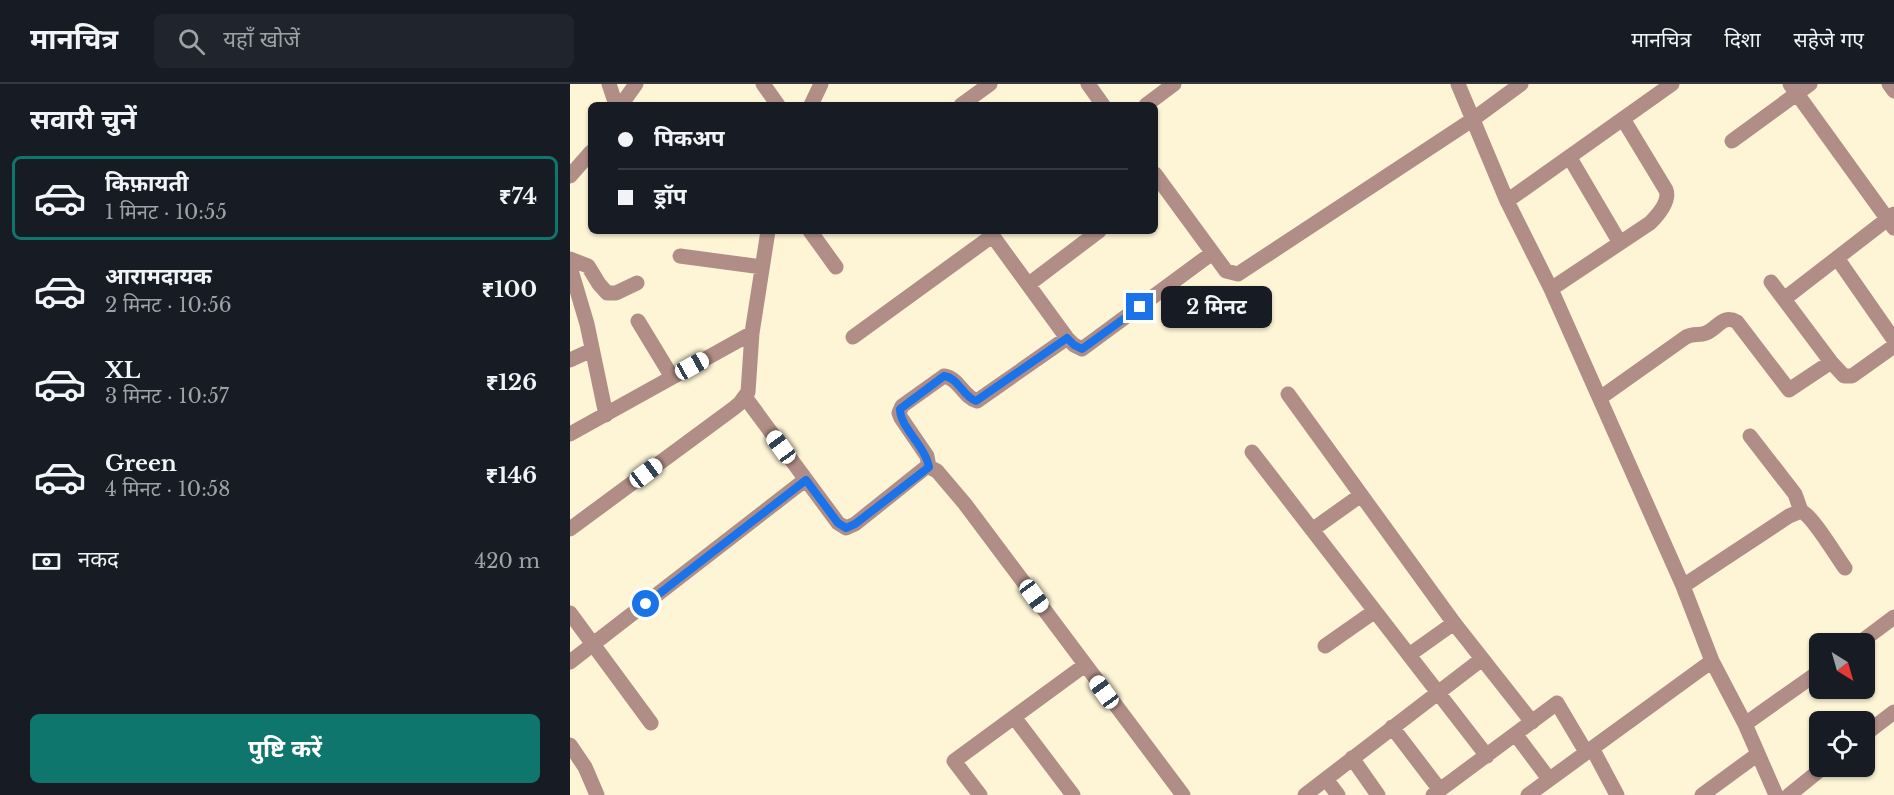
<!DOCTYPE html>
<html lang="hi">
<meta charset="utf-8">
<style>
body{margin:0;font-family:"Libre Baskerville","Noto Sans Devanagari",serif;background:#20242c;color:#f1f3f6;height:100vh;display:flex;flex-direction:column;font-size:22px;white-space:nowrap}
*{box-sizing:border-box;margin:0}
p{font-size:20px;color:#9ea1a6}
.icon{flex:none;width:33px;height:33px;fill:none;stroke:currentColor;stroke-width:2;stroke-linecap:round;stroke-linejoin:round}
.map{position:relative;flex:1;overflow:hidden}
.panel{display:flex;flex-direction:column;background:#171b24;width:570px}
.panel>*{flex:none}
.banner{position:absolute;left:18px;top:18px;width:570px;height:132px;border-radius:9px;box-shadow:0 2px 4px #0004;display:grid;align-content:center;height:132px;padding:0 30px;background:#171b24}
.needle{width:39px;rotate:143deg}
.fabs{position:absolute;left:1239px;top:549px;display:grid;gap:12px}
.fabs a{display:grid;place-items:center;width:66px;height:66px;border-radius:9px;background:#171b24;box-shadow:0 2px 4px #0004;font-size:30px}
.end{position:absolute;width:27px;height:27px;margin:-14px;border:8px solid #1a73e8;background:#fff;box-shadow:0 0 0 3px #fff}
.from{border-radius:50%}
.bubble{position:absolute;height:42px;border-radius:9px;background:#171b24;box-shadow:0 2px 4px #0004;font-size:20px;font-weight:700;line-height:42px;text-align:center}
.car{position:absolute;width:18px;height:36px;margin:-18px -9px;border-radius:8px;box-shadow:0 0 4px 2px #0007;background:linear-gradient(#fff 24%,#345 0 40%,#fff 0 76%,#345 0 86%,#fff 0)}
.banner b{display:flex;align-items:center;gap:21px;height:57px;font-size:22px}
.banner b+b{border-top:2px solid #363941}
.banner i{width:15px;height:15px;background:#f1f3f6}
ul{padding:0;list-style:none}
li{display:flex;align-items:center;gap:18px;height:84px;margin:0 12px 9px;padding:0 18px;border:3px solid transparent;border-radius:9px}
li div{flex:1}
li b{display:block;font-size:22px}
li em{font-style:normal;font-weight:700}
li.selected{border-color:#0f766e}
li>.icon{width:54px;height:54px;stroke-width:1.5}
h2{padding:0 30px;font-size:27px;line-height:72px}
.pay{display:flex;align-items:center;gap:15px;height:66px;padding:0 30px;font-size:22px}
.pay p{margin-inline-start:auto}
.primary-button{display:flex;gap:12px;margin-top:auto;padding:12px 30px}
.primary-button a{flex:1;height:69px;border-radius:9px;background:#0f766e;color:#fff;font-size:24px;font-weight:700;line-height:69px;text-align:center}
header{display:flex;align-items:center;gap:36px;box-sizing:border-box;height:84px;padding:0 30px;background:#171b24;border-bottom:2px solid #363941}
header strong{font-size:28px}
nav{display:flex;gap:33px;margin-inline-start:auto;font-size:21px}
.search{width:420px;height:54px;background:#20242c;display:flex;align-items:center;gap:15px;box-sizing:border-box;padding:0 21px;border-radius:9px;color:#9ea1a6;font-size:22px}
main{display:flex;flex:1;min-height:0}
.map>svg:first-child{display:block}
</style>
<header>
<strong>मानचित्र</strong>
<div class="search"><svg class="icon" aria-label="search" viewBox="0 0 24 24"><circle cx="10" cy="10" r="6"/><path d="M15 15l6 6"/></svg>यहाँ खोजें</div>
<nav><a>मानचित्र</a><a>दिशा</a><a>सहेजे गए</a></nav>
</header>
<main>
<section class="panel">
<h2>सवारी चुनें</h2>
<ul>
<li class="selected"><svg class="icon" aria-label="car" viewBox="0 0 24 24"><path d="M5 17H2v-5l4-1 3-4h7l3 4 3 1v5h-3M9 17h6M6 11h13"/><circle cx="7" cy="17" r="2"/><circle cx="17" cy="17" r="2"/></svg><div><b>किफ़ायती</b><p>1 मिनट · 10:55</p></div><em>₹74</em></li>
<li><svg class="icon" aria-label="car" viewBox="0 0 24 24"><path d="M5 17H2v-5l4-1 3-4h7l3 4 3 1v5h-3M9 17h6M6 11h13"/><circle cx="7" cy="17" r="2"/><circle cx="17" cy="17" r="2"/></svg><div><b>आरामदायक</b><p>2 मिनट · 10:56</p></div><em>₹100</em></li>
<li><svg class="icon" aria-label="car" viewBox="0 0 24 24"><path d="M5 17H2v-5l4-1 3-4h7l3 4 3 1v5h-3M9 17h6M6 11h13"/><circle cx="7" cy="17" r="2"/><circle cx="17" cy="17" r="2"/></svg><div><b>XL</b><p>3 मिनट · 10:57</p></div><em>₹126</em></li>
<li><svg class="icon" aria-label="car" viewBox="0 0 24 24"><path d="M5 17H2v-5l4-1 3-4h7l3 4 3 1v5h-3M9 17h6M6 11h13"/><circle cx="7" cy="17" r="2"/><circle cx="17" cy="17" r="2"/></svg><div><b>Green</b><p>4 मिनट · 10:58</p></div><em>₹146</em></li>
</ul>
<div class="pay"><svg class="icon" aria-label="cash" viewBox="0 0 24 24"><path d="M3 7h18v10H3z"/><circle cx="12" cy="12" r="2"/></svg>नकद<p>420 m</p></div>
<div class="primary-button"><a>पुष्टि करें</a></div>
</section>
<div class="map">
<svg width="1324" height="711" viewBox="0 0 1324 711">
<rect width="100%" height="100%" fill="#fef5d7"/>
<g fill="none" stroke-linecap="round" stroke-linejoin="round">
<path stroke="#b08e87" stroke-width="15" d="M39,0l7,21
M193,0l15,21
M518,0l15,21
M888,0l49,117 44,88 132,297 29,75 33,63 31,71
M1220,0l104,144
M1319,0l5,7
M51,21l15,-21
M241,21l10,-21
M391,21l29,-21
M576,21l28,-21
M1162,57l78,-57
M1000,74l50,85
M585,90l71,97 12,3 234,-154 49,-36
M0,92l21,-24
M937,117l165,-117
M240,147l26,36
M419,147l78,107 7,7 8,4 129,-95
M110,172l82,11
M1267,174l57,82
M0,175l18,7 11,18 8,9h9l21,-10
M0,183l17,57 19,91
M1201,198l60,80 13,14h8l42,-30
M459,200l70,-53
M981,205l99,-66c8,-8 20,-22 16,-33l-43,-71
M1214,215l110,-85
M68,237l34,56
M283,253l139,-101
M0,276l22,-10
M718,310l166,229 78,99
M175,313l93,126 8,5 9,-4 70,-56 4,-1 8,4 28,33 218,291
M1030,314l86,-61c8,-4 13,-1 20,-4 12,-5 17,-19 31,-11l52,68 42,-28
M0,350l182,-101
M1180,352l45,58 6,17
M682,368l235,304
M359,383l-2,-11 -26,-38 -2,-5 3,-7 42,-30c15,2 19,21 33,25l90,-63
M0,445l164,-121 6,-5 8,-11 4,-59 16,-102
M742,446l49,-35
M1113,502l106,-70 12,-5c12,5 35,45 44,57
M0,529l81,110
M1288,560l36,-27
M755,562l50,-35
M839,571l45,-32
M0,578l235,-182
M444,633l59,78
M1175,640l75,-53
M822,643l48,63
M946,651l33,44
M1294,651l30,-23
M0,661l15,22 12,28
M1022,664l25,47
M782,674l26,37
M756,695l12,16
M410,711l-26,-34 131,-96
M735,711l177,-136
M863,711l124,-92 29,49
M958,711l184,-134
M1132,711l56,-41
M1219,711l36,-29"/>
</g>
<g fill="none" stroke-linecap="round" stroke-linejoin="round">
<path stroke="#1a73e8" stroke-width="8" d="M76,520l160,-124 32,43 8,5 9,-4 74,-57c-4,-22 -29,-39 -29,-58l44,-33c15,2 19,21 32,25l91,-63 7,7 8,4 58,-42"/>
</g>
</svg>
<div class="fabs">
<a><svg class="needle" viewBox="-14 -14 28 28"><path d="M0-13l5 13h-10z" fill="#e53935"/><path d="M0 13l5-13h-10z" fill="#9ea1a6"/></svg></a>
<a><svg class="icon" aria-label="locate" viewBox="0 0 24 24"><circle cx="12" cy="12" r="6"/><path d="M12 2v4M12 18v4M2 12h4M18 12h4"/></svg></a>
</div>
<i class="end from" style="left:76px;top:520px"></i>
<i class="end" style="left:570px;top:223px"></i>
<div class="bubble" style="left:591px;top:202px;width:111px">2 मिनट</div>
<i class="car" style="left:122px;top:282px;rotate:61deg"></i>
<i class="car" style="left:211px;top:363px;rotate:324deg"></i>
<i class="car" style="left:76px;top:389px;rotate:53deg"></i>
<i class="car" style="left:464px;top:512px;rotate:144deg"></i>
<i class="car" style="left:534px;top:608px;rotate:324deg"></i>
<div class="banner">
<b><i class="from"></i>पिकअप</b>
<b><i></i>ड्रॉप</b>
</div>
</div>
</main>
